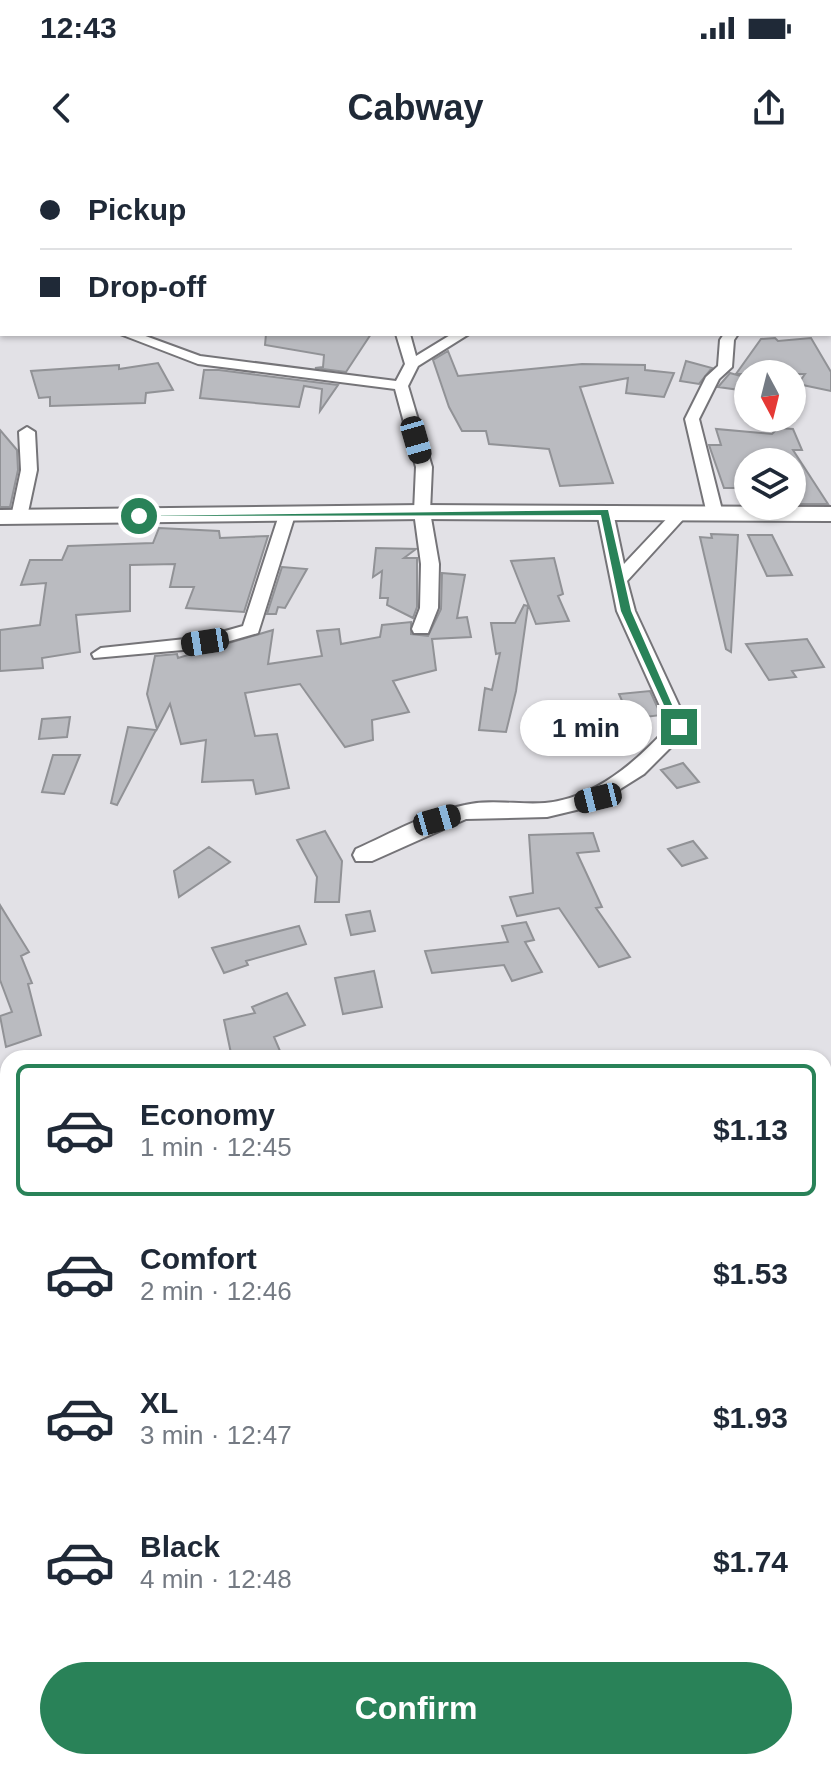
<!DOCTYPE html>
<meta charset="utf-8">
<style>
body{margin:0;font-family:Helvetica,sans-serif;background:#f2f2f3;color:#1f2937;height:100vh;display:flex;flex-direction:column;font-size:30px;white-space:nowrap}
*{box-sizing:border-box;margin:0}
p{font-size:26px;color:#747a83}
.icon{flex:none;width:44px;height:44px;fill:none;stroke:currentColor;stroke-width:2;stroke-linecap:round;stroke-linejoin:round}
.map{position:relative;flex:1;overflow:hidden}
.drawer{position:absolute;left:0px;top:890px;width:832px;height:720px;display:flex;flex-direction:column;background:#fff;border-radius:24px 24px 0 0;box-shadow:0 2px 6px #0004}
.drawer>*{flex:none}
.banner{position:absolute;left:0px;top:0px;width:832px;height:176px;box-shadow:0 2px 6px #0004;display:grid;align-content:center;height:176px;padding:0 40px;background:#fff}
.needle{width:52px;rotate:173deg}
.controls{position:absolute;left:734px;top:200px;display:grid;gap:16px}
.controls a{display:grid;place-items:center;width:72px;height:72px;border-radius:50%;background:#fff;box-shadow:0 2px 6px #0004;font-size:40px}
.end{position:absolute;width:36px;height:36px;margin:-18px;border:10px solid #298258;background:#fff;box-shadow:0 0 0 4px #fff}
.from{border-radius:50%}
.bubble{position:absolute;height:56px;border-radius:28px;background:#fff;box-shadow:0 2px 6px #0004;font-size:26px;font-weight:700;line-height:56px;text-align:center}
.car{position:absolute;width:24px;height:48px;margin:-24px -12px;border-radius:10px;box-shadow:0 0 6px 2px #0007;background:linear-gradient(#222 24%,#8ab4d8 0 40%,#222 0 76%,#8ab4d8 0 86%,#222 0)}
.banner b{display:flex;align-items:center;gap:28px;height:76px;font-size:30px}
.banner b+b{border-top:2px solid #e0e1e3}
.banner i{width:20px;height:20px;background:#1f2937}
ul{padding:14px 0 0;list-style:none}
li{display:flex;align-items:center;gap:24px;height:132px;margin:0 16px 12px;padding:0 24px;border:4px solid transparent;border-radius:12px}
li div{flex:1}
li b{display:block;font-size:30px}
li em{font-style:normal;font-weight:700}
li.current{border-color:#298258}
li>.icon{width:72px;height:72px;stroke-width:1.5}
.button{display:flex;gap:16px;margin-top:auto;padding:16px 40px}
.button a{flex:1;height:92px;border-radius:48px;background:#298258;color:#fff;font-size:32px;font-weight:700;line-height:92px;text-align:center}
.status{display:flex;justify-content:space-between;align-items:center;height:56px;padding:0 40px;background:#fff;direction:ltr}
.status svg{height:22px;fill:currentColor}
header{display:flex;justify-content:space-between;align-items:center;height:104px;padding:0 40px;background:#fff;font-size:36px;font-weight:700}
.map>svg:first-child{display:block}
</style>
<div class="status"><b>12:43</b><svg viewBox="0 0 49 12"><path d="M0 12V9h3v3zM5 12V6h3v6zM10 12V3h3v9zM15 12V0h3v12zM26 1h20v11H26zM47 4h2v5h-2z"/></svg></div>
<header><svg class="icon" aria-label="back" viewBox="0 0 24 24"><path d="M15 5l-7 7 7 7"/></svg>Cabway<svg class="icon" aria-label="share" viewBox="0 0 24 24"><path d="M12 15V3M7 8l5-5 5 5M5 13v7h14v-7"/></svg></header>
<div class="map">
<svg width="831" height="1610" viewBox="0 0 831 1610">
<rect width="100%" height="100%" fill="#e2e1e6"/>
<path fill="#babbc0" stroke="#919296" stroke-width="2" d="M266,174h105l-25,38 -31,-4 8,-1 1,-12 -59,-10z
M775,178l3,3 33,-3 20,34v19l-33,-7 7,-10h-69l25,-35z
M448,191l10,25 124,-12 63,1v5l29,3 -10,24 -38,-4 2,-15 -48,9 33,96 -53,3 -11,-37 -60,-5 -3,-13h-24l-13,-24 -16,-47z
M686,201l26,7 -13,16 -19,-3z
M158,203l15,27 -27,3 -1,10 -95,3v-9l-11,1 -8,-27 88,-6v4z
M204,210h15l119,15 -18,26 2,-22 -18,-3 -5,21 -99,-9z
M730,213l18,5 -1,13 -29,-4z
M778,268l15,1 9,21h-9l35,54h-36v-42h-44v26h-24l-15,-43h12l-5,-16 56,5z
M0,270l17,20 1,20 -8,37h-10z
M159,368l60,3 1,7 48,-2 -24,76 -58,-4 8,-21h-24l5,-23 -45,1v46l-54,4 4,37 -38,6 1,10 -43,3v-41l40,-5 6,-42 -25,2 9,-25h32l6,-14 85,-3z
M711,374l27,1 -7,117 -5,-3 -26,-112 12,1z
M748,375h24l20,40 -25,1z
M376,388l40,1 -12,9h13v49l-4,11 -26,-13 1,-7h-8l2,-27 -9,6z
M554,398l9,36 -5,2 11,25 -33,3 -25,-63z
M282,407l25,2 -22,39 -7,-1 -2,7h-9z
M442,413l23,2 -8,43 10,-1 4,20 -39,2 4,31 -43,11 16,31 -37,8 1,20 -28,7 -45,-63 -55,9 10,43 22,-2 12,54 -33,6 -3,-14 -51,2 4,-42 -25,4 -11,-40 -13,25 -10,-35 8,-38 22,-2 1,4 95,-28 -5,34 54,-8 -5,-25 22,-2 2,15 39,-7 2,-12 29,-3v12l17,2 13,-27z
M524,445l4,1 -12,85 -10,41 -27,-2 6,-42 7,2 8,-37 -4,1 -5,-31h24z
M807,479l17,28 -32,4 4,6 -27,3 -23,-36z
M650,531l11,24 -31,4 -11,-25z
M70,557l-3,20 -28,2 3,-20z
M128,567l28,3 -39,75 -6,-2z
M53,595h27l-16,39 -22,-2z
M683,603l16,19 -22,6 -16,-18z
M325,671l17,30 -3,41h-24l2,-25 -20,-37z
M593,673l6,18 -22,2 25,54 -6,1 34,49 -31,10 -40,-59 -42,8 -7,-19 23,-4 -4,-58z
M693,681l14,17 -25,8 -14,-17z
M209,687l21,15 -51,35 -5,-26z
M0,745l29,47 -8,4 11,27 -4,1 13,51 -35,12 -6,-31 12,-4 -12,-32z
M370,751l5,20 -24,4 -5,-20z
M526,762l8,18 -9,2 17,30 -30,9 -8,-16 -72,8 -7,-22 83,-9 -6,-16z
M299,766l7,18 -60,17 2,4 -24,8 -12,-25z
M374,811l8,36 -39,7 -8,-36z
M287,833l18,32 -31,12 9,21h-51l-8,-38 31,-7 -3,-6z"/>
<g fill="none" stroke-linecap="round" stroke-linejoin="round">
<defs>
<path id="street" d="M60,0h10v2h-10z
M248,0h12l1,2h-12z
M342,0h10v2h-10z
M0,8h2v7h-2z
M830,89h1v8h-1z
M831,109v8l-1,1v-8z
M830,140h1v9h-1z
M2,145v8l-2,1v-8z
M120,174h20l60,22 196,25 9,-17 -9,-30h14l6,22 36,-22h17l-51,32 -10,20 24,81 -2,45 9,52 -1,44 -10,25h-14l-2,-4 8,-21 1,-44 -7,-52 2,-45 -21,-78 -197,-25z
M724,174h14l-4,6 -2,27 -13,12 -20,40 24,95 -8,5 -8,-5 -22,-95 21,-42 12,-11 2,-26z
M27,267l8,5 2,38 -10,47 -8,5 -8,-5 10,-47 -2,-38z
M605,347l8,5 11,52 50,-53 6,-2 8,5 -61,67 8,30 54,116 -3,5 -42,42 -51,32 -46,11 -81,2 -94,42h-16l-3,-6 3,-6c36,-16 70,-36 109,-44 26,-6 54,0 80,-2 51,-5 91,-41 124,-77l-52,-115 -20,-99z
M287,350l8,5 -37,118 -53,15 -111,10 -2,-4 9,-6 103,-11 39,-11 36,-111z"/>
<path id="secondary" d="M422,345l409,2v14l-409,-2 -422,5v-14z"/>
<path id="highway" d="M831,1326v71l-7,3v-72z
M671,1602h69l-3,8h-69z"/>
</defs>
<use href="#street" stroke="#757478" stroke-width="4"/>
<use href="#secondary" stroke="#757478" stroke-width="4"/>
<use href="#highway" stroke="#757478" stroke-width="4"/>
<use href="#street" fill="#fff" fill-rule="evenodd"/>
<use href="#secondary" fill="#fff" fill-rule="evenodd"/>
<use href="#highway" fill="#fff" fill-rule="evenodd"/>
</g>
<path fill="#298258" d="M608,350l23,101 52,119 -9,-3 -53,-116 -20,-96 -467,1z"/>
</svg>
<div class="controls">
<a><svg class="needle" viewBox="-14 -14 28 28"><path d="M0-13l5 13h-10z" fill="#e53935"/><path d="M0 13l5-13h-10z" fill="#747a83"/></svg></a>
<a><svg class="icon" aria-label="layers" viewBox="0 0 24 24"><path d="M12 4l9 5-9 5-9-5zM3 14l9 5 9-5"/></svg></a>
</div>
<i class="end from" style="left:139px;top:356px"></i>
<i class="end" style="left:679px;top:567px"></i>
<div class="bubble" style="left:520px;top:540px;width:132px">1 min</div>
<i class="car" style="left:416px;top:280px;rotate:164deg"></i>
<i class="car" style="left:205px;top:482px;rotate:261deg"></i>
<i class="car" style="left:598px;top:638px;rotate:256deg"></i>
<i class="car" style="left:437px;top:660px;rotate:74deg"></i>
<div class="banner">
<b><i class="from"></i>Pickup</b>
<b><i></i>Drop-off</b>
</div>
<section class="drawer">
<ul>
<li class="current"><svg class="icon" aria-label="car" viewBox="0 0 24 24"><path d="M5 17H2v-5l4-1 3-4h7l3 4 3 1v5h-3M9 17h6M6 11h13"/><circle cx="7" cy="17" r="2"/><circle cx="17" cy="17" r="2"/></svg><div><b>Economy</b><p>1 min · 12:45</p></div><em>$1.13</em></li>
<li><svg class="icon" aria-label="car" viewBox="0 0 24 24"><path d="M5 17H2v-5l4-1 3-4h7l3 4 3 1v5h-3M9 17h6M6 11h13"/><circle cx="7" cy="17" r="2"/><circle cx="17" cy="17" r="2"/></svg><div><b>Comfort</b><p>2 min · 12:46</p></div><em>$1.53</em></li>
<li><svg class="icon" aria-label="car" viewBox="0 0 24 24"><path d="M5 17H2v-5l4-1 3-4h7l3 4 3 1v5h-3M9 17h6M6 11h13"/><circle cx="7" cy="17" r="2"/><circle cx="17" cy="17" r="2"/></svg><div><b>XL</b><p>3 min · 12:47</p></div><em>$1.93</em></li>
<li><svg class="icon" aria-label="car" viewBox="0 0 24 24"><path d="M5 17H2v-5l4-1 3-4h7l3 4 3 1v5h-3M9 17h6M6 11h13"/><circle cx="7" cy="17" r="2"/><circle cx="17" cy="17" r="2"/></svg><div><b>Black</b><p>4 min · 12:48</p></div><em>$1.74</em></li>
</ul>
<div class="button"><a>Confirm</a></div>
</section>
</div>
